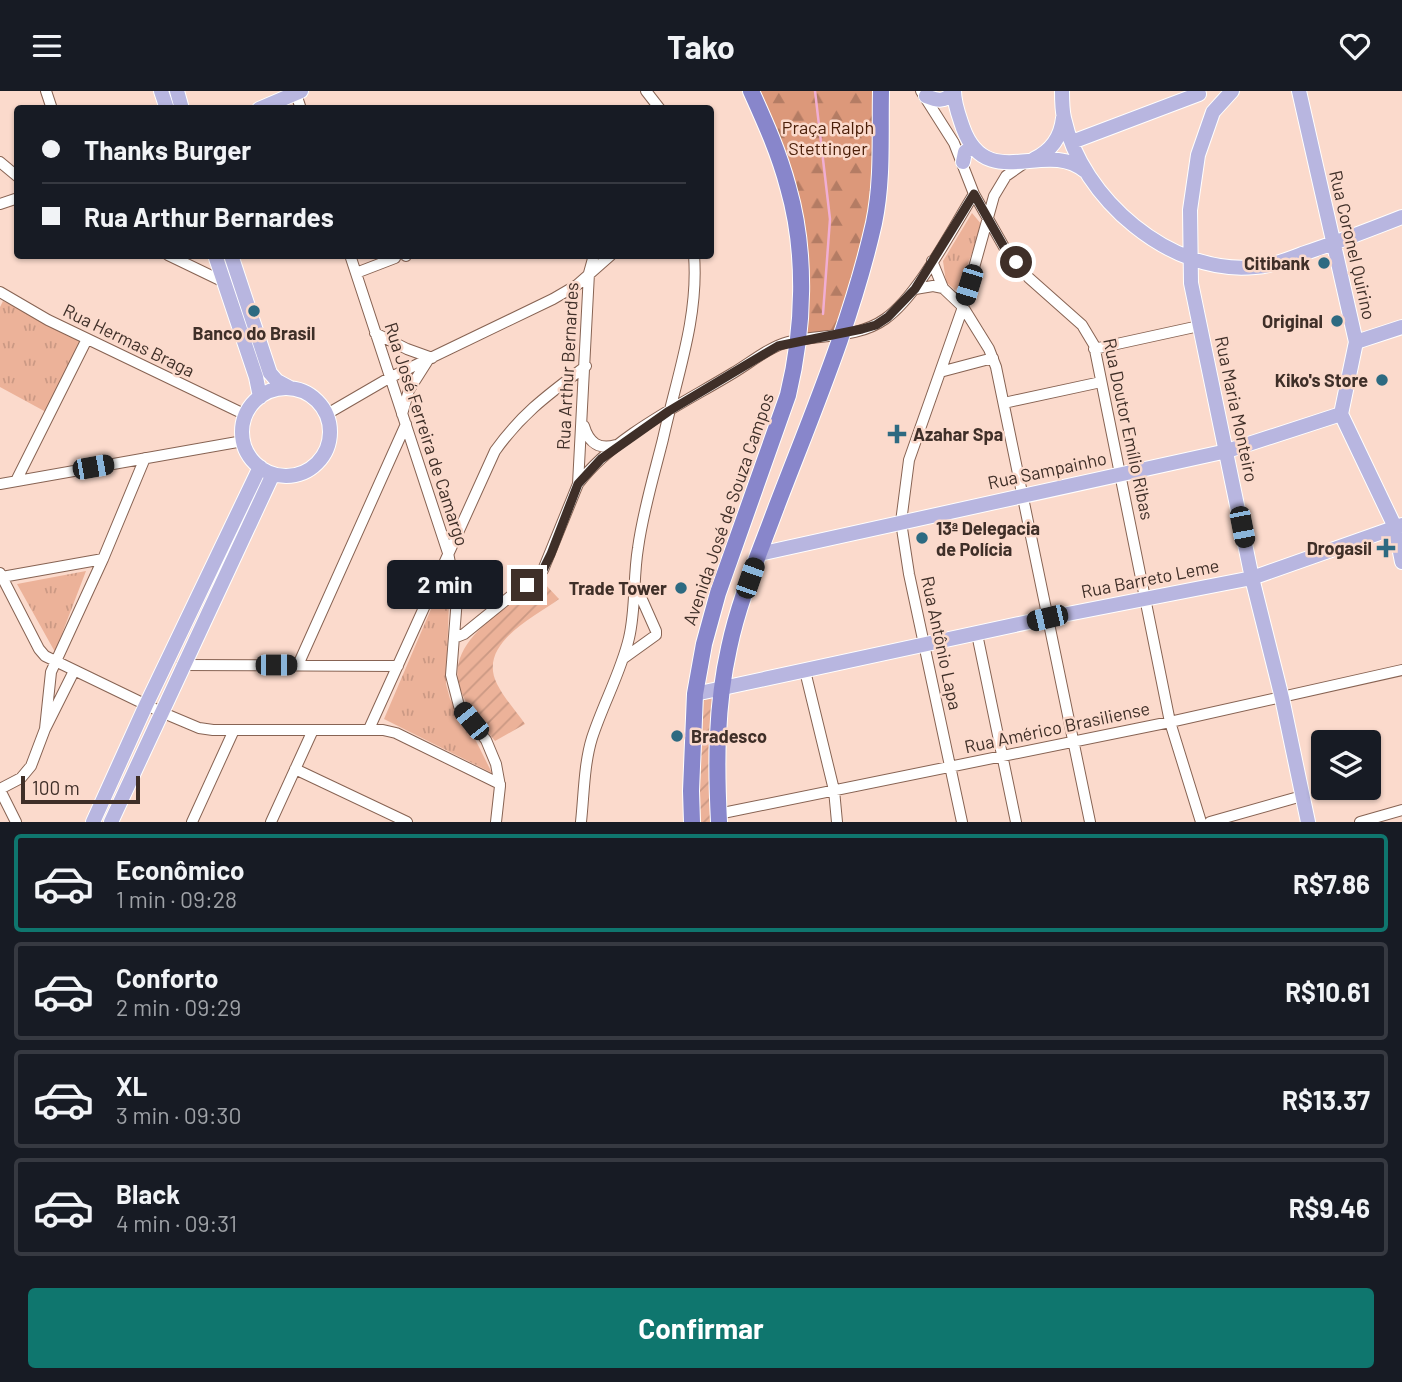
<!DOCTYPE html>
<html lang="pt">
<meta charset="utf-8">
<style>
body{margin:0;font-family:Barlow,sans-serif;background:#242831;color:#f1f3f6;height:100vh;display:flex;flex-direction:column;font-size:26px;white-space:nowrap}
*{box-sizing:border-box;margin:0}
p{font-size:23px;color:#9ea1a6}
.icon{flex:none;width:38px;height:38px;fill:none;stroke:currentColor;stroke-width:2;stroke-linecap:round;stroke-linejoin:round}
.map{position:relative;height:731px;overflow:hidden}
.drawer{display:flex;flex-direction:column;background:#171b24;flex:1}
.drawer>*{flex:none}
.top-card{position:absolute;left:14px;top:14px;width:700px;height:154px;border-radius:7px;box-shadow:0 2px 5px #0004;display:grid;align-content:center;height:154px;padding:0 28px;background:#171b24}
.fabs{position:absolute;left:1311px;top:639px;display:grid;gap:14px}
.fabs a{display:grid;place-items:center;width:70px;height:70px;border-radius:7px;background:#171b24;box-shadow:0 2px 5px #0004;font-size:35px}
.scale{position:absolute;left:21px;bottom:18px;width:119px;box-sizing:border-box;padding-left:7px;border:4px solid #3f2f28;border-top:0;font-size:19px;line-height:24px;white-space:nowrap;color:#3f2f28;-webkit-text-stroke:5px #fbdacc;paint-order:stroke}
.end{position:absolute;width:32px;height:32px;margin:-16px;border:9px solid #3f2f28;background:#fff;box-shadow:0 0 0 4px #fff}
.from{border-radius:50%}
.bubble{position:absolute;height:49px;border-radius:7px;background:#171b24;box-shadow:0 2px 5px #0004;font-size:23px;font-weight:700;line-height:49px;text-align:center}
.car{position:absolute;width:21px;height:42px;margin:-21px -10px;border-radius:9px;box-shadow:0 0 5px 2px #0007;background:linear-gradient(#222 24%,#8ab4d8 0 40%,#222 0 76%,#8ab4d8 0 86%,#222 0)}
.top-card b{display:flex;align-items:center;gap:24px;height:66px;font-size:26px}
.top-card b+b{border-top:2px solid #363941}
.top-card i{width:18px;height:18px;background:#f1f3f6}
ul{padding:12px 0 0;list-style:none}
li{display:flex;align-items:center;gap:21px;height:98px;margin:0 14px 10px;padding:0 14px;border:4px solid #363941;border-radius:7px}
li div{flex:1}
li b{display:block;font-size:26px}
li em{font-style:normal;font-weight:700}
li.active{border-color:#0f766e}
li>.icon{width:63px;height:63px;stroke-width:1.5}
.action{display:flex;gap:14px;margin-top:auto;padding:14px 28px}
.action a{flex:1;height:80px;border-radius:7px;background:#0f766e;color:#fff;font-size:28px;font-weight:700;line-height:80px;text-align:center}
header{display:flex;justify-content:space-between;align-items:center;height:91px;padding:0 28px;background:#171b24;font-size:32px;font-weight:700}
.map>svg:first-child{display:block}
</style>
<header><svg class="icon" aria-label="menu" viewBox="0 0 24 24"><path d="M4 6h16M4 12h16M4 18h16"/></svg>Tako<svg class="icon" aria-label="heart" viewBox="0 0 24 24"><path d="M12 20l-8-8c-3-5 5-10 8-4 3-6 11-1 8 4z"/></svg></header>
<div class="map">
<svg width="1402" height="731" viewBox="0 0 1402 731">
<defs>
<pattern id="forest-firs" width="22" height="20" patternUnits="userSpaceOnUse" patternTransform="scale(1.75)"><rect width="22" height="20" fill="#dc987a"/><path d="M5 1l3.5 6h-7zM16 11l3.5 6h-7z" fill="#b47c64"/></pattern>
<pattern id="park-tufts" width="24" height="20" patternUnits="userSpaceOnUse" patternTransform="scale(1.75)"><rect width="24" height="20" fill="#ecb299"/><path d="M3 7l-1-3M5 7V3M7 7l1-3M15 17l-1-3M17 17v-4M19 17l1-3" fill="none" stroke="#cb9984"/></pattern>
<pattern id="garden-furrows" width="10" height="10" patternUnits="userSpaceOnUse" patternTransform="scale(1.75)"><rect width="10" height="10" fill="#ecb299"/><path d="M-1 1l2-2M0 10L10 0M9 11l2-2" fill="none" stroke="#cb9984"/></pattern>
</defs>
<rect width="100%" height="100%" fill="#fbdacc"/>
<path fill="url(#forest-firs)" d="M756,0h118l1,48 -5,70 -33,124 -33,2 2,-100z"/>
<path fill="url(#park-tufts)" d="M972,122l10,12 -22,61 -5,4 -9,-8 -3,-21z
M3,210l79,40 -36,71 -46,-25v-80z
M86,480l-31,81 -38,-68z
M446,483l3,28 -3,82 4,15 24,38 18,36 -108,-54z"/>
<path fill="url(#garden-furrows)" d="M543,491l16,17c-26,19 -82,45 -62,85 7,14 19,27 28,40l-30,17c-11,-14 -25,-29 -32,-45 -26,-53 45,-88 80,-114z
M717,602l-2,129h-19l2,-126z"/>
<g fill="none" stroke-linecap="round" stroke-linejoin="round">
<path stroke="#f1aed3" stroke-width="2.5" d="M815,0l15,128 -7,95"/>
<defs>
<path id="minor" d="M46,0l6,18
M295,0l6,18
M646,0l14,18
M921,0l33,52 20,51 30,53 25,31 53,47 12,20 76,377 31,100
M0,71l18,15
M0,113l18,-6
M168,164l56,27
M350,164l98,298 9,45 -6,77 8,31 27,34 10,24 4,22 -4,36
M406,165v-1
M932,170l11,27 20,19 26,42 7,18 94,455
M356,182l39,-15
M915,198l18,-3 10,2
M0,201l48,28 198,95
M375,242l32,16 25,9
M1094,258l105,-23
M940,281l53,-14
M1004,312l97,-21
M327,323l62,-36 164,-79 24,-14 34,-30
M402,323l7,-24 19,-30
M584,335c5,17 15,24 32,19
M16,390l71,-142
M0,393l243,-43
M578,393c36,-48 104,-80 155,-111 17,-10 36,-26 55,-31 32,-8 69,-3 97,-23 33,-23 67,-90 89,-125
M0,482l39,76 6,7 116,56 38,16 14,2h170l13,3 104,51
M2,486l101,-18
M977,543l39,188
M454,547l10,-4 79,-64 35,-86 11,-211 5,-18
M624,567l32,-23v-4l-20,-45
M182,574l216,1
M298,574l108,-241
M805,580l29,119 3,32
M45,638l6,-57 52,-113 42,-101
M369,638l126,-278c27,-38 54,-57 91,-85
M295,678l112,53
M0,698l21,-11 10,-12 14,-37 29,-58
M0,699l16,32
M718,723l452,-92 232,-52
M192,731l42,-92
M271,731l42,-92
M581,731c3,-28 3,-58 11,-84 11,-34 29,-66 37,-100 7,-30 4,-60 9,-90 5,-37 16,-73 25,-109 13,-60 36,-121 31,-184
M962,731l-53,-248 -8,-52 8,-62 54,-153 31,-111 12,-20 20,-14
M1210,731l92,-26
M1360,731l42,-12"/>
<path id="major" d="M161,0l6,18
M177,0l5,18
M954,0c0,13 5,25 9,37 24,66 83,10 122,43
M1062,0c0,9 0,18 2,27 17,80 107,158 191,149 16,-1 31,-7 47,-13 33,-11 67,-24 100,-37
M1232,0l-19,21 -15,43 -8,55 1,73 61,295 30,120 26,124
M1299,0l57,251 -15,72 54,113 7,35
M926,5c12,5 18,6 28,-4
M259,18l42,-18
M1072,51l127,-48
M1034,68c17,-8 27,-22 29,-41
M963,71l2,-10 7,-5
M215,164l41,122 4,20
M231,164l39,118 7,8 13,7
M1356,251l46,-15
M242 341a44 44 0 1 1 88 0a44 44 0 1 1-88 0Z
M759,463l468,-103 114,-37
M695,603l352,-76 205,-40 150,-53
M93,731l53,-117 114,-238
M111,731l162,-348"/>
<path id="highway" d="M692,731l-1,-31 4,-97 9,-50 14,-51 70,-198c16,-66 19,-142 0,-208 -9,-34 -23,-65 -37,-96
M719,731c-3,-58 -3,-116 10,-174 10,-48 30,-94 47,-140 36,-94 76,-187 98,-285 9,-43 6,-88 7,-132"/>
</defs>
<use href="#minor" stroke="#876353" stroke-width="12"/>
<use href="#major" stroke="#fff" stroke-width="16"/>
<use href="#highway" stroke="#fff" stroke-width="18"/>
<use href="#minor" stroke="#fff" stroke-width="10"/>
<use href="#major" stroke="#b8b6e0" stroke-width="14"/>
<use href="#highway" stroke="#8886cb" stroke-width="16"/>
</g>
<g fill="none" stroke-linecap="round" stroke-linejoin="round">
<path stroke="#3f2f28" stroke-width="9" d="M527,494l16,-15 8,-16 27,-70 23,-25 68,-48 109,-65 84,-17 14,-4 12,-8 27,-28 59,-95 30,53 12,15"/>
</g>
<g fill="#2d6a81" stroke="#fbdacc" stroke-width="2.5">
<circle cx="1324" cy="172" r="7"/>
<circle cx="254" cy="220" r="7"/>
<circle cx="1337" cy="230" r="7"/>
<circle cx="1382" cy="289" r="7"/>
<path d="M893.5 332.5h7v7h7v7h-7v7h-7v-7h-7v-7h7z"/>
<circle cx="922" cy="447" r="7"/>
<path d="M1382.5 446.5h7v7h7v7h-7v7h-7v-7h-7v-7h7z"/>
<circle cx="681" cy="497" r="7"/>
<circle cx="677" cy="645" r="7"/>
</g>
<g text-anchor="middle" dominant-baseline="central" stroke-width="5" stroke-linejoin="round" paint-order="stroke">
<g font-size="18" fill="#4c200a" stroke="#fbdacc">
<text x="828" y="36">Praça Ralph<tspan x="828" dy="21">Stettinger</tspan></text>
</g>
<g font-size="18" fill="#3f2f28" stroke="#fbdacc">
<text transform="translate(1353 154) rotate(77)">Rua Coronel Quirino</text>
<text transform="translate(129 249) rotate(26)">Rua Hermas Braga</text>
<text transform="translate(567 275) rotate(-87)">Rua Arthur Bernardes</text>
<text transform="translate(1237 318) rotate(78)">Rua Maria Monteiro</text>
<text transform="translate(1129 338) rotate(78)">Rua Doutor Emílio Ribas</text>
<text transform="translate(427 343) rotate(72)">Rua José Ferreira de Camargo</text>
<text transform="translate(1047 379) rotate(-12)">Rua Sampainho</text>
<text transform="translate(728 418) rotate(-71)">Avenida José de Souza Campos</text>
<text transform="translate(1150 487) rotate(-11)">Rua Barreto Leme</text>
<text transform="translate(942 552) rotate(78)">Rua Antônio Lapa</text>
<text transform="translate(1057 636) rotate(-12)">Rua Américo Brasiliense</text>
</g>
<g font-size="18" font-weight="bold" fill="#3f2f28" stroke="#fbdacc" text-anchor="end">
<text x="1310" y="172">Citibank</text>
<text x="1323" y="230">Original</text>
<text x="254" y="242" text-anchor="middle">Banco do Brasil</text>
<text x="1368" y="289">Kiko's Store</text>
<text x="913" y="343" text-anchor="start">Azahar Spa</text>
<text x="936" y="437" text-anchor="start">13ª Delegacia<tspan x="936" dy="21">de Polícia</tspan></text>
<text x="1372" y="457">Drogasil</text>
<text x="667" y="497">Trade Tower</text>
<text x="691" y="645" text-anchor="start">Bradesco</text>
</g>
</g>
</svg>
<div class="fabs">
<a><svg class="icon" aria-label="layers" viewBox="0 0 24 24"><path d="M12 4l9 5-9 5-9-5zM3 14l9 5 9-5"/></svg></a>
</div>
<div class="scale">100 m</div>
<i class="end from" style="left:1016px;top:171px"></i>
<i class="end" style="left:527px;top:494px"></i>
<div class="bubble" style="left:387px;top:469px;width:116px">2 min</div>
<i class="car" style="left:969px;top:194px;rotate:197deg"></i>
<i class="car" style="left:93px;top:376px;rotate:80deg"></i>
<i class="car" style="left:1242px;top:436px;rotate:169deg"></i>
<i class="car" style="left:750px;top:487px;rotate:19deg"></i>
<i class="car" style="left:1047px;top:527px;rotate:257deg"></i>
<i class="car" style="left:276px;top:574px;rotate:90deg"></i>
<i class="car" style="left:471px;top:630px;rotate:321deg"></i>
<div class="top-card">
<b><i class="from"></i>Thanks Burger</b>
<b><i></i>Rua Arthur Bernardes</b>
</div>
</div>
<section class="drawer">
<ul>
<li class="active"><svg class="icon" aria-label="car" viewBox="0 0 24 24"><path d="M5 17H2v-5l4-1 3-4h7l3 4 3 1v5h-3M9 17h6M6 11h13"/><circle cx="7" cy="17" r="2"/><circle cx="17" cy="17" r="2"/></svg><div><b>Econômico</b><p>1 min · 09:28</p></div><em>R$7.86</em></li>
<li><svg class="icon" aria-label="car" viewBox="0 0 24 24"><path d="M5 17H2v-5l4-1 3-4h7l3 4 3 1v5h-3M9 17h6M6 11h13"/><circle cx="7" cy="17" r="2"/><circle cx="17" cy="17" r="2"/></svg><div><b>Conforto</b><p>2 min · 09:29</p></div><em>R$10.61</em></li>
<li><svg class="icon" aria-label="car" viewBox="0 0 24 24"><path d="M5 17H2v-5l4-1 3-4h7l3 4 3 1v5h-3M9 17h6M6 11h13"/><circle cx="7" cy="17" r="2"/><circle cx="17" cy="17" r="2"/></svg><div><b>XL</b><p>3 min · 09:30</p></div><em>R$13.37</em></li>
<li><svg class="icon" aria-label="car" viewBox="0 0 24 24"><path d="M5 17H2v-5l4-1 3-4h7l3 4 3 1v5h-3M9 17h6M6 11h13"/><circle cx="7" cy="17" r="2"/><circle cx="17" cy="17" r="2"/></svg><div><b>Black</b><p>4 min · 09:31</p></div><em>R$9.46</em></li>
</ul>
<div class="action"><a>Confirmar</a></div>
</section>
